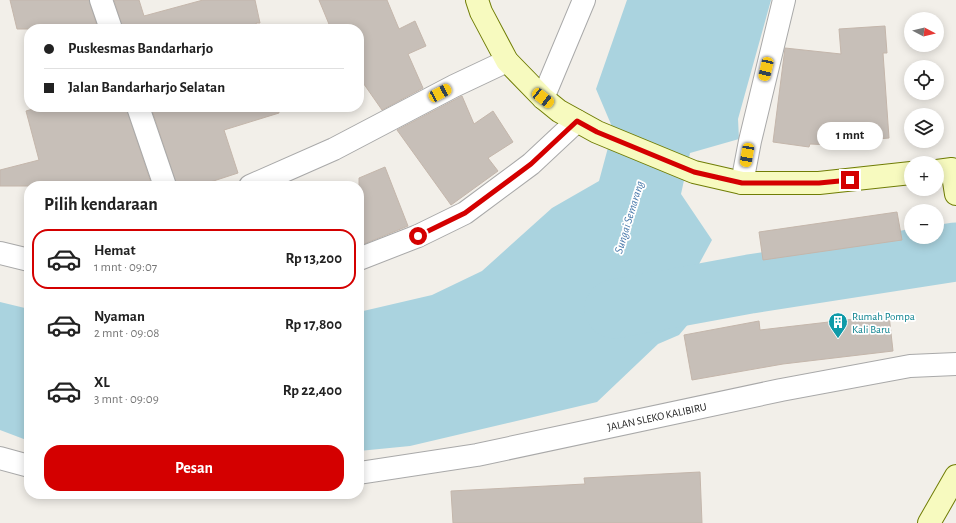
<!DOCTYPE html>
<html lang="id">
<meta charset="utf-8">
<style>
body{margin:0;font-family:"Alegreya Sans",sans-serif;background:#f6f6f6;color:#222;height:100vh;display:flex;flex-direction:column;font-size:15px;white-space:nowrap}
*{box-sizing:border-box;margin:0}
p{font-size:13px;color:#767676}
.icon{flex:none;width:22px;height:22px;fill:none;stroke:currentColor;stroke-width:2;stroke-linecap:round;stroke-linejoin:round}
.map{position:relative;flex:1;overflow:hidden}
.details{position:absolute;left:24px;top:181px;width:340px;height:318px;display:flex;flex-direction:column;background:#fff;border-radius:16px;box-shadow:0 2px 10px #0003}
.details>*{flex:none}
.banner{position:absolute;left:24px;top:24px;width:340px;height:88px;border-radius:16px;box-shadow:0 2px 10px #0003;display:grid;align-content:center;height:88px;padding:0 20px;background:#fff}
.needle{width:26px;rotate:97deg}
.tools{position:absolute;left:904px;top:12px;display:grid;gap:8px}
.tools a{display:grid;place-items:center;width:40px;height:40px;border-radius:50%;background:#fff;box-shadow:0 2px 10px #0003;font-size:20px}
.end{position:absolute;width:18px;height:18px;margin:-9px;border:5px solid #d40000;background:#fff;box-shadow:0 0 0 2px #fff}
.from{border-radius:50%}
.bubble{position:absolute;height:28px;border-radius:14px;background:#fff;box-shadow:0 2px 10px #0003;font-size:13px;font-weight:600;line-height:28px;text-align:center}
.car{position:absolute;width:12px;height:24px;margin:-12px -6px;border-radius:5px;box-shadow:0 0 3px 1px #0007;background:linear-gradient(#f5c518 24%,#345 0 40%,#f5c518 0 76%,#345 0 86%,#f5c518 0)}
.banner b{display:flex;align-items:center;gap:14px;height:38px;font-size:15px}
.banner b+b{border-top:1px solid #e0e0e0}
.banner i{width:10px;height:10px;background:#222}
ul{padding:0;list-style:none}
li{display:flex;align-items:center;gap:12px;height:60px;margin:0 8px 6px;padding:0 12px;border:2px solid transparent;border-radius:16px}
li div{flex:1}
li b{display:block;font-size:15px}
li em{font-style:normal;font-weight:600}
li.on{border-color:#d40000}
li>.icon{width:36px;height:36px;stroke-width:1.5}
h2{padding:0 20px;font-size:18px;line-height:48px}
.primary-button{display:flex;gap:8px;margin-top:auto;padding:8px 20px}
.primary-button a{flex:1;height:46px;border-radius:16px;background:#d40000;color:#fff;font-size:16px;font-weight:600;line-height:46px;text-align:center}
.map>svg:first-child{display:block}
</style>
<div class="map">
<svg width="956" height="523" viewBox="0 0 956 523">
<rect width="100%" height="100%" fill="#f2efe9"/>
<path fill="#aad3df" d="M627,0h144l-33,119 1,20 -49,14 -9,41 31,46 -13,24 -9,58 -11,13 -21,9 -61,58 -187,44 -51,5v-139l73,-17 50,-24 70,-63 47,-27 14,-52 -17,-40z
M0,302l29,7v132l-29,-11z"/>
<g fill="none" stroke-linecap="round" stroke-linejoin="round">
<path stroke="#aad3df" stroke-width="59" d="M614,309l136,-25 206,-32"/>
</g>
<path fill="#c7bfb8" stroke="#c4b6ab" d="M10,0h79l9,29h-81z
M114,0h25l5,16 59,-16h52l5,23h-4l2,6h-135z
M319,0h68l12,29 16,-8 11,25 -18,8 15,34 -41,22 -23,-33v-48h-28z
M885,26l2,27h-4l6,85 -56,5v2l-23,-1 -1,3 -36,-5 12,-94 56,6 -2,-25z
M462,96l12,28 19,-13 20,31 -25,16 10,13 -47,34 -54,-75z
M40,107h86l26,79h-152v-16l39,-10 -13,-49z
M151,107h127l1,6 -55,17 14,43 -40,13h-21z
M385,167l23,59 -49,20v-68z
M897,212l5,28 -139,20 -4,-28z
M889,315l4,36 -110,13 -91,16 -8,-45 75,-14 1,9z
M700,472l2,51h-249l-2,-32 134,-7 -1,-6z"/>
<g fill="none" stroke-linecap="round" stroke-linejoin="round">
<defs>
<path id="street" d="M101,0l10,29
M543,98l41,-98
M138,107l27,79
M742,183l8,-42 34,-141
M250,186l84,-37 120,-63 53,-25
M0,253l29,7
M359,259l59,-23 47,-23 66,-49 46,-43
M0,458l29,8
M359,473l118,-18 304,-65 129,-24 46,-2"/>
<path id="secondary" d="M477,0l4,12 26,49 36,37 16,13 38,21 97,40 48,11h77l92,-10
M937,171l15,-2 4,25
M929,523l27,-47"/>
</defs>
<use href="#street" stroke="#a9a9a9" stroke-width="24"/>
<use href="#secondary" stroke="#707d05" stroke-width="24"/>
<use href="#street" stroke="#fff" stroke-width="22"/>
<use href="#secondary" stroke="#f7fabf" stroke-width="22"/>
</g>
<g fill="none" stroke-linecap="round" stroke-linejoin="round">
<path stroke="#d40000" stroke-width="5" d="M418,236l47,-23 66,-49 46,-43 20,11 97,40 48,11h77l31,-3"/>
</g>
<defs>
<symbol id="building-pin" viewBox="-11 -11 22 30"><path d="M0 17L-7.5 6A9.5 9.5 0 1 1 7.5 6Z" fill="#0f9aa8" stroke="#fff"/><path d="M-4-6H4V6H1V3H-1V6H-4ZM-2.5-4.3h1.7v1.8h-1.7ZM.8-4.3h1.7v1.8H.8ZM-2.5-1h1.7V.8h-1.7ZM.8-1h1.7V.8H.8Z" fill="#fff"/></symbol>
</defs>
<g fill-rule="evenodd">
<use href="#building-pin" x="827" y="311" width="22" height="30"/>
</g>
<g text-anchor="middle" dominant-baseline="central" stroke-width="3.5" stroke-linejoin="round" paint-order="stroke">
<g font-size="11" fill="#0d838f" stroke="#fff" text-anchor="start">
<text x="852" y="316">Rumah Pompa<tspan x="852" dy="13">Kali Baru</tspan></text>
</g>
<g font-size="11" fill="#222" stroke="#fff">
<text transform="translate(657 417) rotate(-12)">JALAN SLEKO KALIBIRU</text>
</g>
<g font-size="12" font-style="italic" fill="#4a7aab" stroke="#fff">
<text transform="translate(629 217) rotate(-73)">Sungai Semarang</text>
</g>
</g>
</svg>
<div class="tools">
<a><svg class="needle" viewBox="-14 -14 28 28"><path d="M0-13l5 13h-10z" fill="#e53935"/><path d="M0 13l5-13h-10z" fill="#767676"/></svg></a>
<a><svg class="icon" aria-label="locate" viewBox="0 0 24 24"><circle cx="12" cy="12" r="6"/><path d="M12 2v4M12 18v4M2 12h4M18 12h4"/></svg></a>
<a><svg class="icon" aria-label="layers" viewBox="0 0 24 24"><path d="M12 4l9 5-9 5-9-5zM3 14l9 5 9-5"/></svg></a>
<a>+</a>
<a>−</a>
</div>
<i class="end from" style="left:418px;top:236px"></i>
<i class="end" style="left:850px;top:180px"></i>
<div class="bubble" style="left:817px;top:122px;width:66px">1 mnt</div>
<i class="car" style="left:766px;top:69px;rotate:193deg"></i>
<i class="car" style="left:440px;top:93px;rotate:62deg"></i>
<i class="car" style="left:543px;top:98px;rotate:128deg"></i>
<i class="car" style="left:747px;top:155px;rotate:190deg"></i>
<div class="banner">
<b><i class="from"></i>Puskesmas Bandarharjo</b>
<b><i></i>Jalan Bandarharjo Selatan</b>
</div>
<section class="details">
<h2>Pilih kendaraan</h2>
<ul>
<li class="on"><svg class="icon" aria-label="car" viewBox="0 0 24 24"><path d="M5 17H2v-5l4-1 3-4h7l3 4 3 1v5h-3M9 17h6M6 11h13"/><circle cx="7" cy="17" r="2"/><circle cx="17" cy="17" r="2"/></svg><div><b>Hemat</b><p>1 mnt · 09:07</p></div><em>Rp 13,200</em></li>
<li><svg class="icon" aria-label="car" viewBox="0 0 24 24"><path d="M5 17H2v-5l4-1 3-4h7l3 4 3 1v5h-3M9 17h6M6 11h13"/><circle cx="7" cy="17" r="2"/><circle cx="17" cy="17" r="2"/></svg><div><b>Nyaman</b><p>2 mnt · 09:08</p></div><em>Rp 17,800</em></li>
<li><svg class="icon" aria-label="car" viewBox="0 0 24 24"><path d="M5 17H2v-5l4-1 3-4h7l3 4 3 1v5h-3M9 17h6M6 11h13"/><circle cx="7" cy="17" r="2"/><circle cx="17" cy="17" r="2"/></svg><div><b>XL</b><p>3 mnt · 09:09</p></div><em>Rp 22,400</em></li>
</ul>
<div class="primary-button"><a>Pesan</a></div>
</section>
</div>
